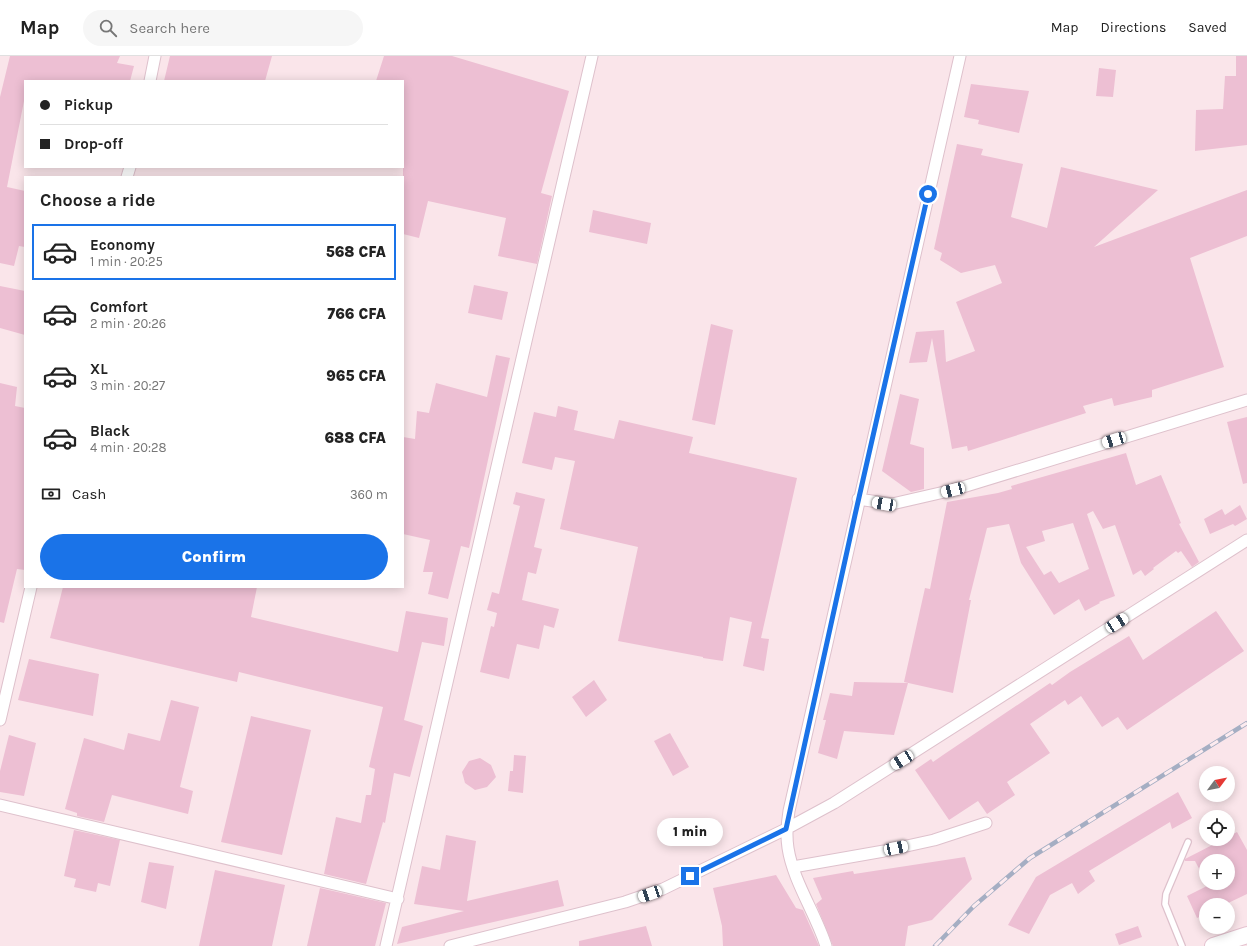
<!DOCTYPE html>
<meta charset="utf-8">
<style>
body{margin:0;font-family:Karla,sans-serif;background:#f6f6f6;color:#222;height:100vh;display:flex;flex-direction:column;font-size:15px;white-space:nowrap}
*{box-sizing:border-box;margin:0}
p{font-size:13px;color:#767676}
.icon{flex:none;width:22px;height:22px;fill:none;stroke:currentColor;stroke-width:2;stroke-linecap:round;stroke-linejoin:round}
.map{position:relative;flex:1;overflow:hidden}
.drawer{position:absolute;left:24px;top:120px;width:380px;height:412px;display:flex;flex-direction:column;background:#fff;border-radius:0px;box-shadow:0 2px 10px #0003}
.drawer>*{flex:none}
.top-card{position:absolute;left:24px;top:24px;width:380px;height:88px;border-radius:0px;box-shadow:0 2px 10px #0003;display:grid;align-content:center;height:88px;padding:0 16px;background:#fff}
.needle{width:26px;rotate:58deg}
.controls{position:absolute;left:1199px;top:710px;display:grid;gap:8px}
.controls a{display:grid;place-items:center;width:36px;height:36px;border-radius:50%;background:#fff;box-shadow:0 2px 10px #0003;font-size:20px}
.end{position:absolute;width:18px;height:18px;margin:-9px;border:5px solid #1a73e8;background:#fff;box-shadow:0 0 0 2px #fff}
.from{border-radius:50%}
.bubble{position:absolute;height:28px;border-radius:14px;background:#fff;box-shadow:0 2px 10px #0003;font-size:13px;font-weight:800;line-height:28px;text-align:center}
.car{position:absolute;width:12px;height:24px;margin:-12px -6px;border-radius:5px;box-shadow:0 0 3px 1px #0007;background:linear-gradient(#fff 24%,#345 0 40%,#fff 0 76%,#345 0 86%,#fff 0)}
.top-card b{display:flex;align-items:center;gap:14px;height:38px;font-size:15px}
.top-card b+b{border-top:1px solid #e0e0e0}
.top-card i{width:10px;height:10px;background:#222}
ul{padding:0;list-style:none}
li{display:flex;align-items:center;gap:12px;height:56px;margin:0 8px 6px;padding:0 8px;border:2px solid transparent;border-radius:0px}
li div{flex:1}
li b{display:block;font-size:15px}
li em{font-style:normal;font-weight:800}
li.on{border-color:#1a73e8}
li>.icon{width:36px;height:36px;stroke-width:1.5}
h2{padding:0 16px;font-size:18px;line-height:48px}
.pay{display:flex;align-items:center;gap:10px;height:44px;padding:0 16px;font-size:15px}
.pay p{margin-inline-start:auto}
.primary-button{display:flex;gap:8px;margin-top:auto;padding:8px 16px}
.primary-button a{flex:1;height:46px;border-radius:24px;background:#1a73e8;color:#fff;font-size:16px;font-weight:800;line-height:46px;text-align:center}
header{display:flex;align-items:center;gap:24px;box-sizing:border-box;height:56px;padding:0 20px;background:#fff;border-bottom:1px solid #e0e0e0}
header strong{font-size:19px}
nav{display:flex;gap:22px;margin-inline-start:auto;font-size:14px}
.search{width:280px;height:36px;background:#f6f6f6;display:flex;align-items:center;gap:10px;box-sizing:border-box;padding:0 14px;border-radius:22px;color:#767676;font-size:15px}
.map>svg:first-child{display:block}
</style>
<header>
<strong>Map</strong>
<div class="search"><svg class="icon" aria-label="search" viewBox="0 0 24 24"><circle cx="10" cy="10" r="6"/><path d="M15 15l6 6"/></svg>Search here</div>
<nav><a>Map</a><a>Directions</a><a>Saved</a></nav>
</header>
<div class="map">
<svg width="1247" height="890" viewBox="0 0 1247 890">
<rect width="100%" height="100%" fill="#fae5ea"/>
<path fill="#edbfd3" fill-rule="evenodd" d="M10,0h110l-3,7 17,3 -4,15h-105v20h-1l-17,86 18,4v56l-6,-1 -5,20 -14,-3v-166z
M170,0h102l-7,25h-101z
M384,0h68l117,35 -28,102 11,3 -15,68 -39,-8 8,-38 -78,-17 -9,37 -16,-4v-153h-27z
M1236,0h11v89l-52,6 1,-41 27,-1 2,-33h11z
M1099,12l17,2 -3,27 -17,-1z
M971,28l58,7 -10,42 -41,-9 1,-4 -15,-3z
M957,88l26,5 -2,6 42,9 -12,53 36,11 14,-61 97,23 -64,57 153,-57v46l-57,22 34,109 -72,23v7l-38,9 -2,-8 -29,8 3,7 -118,38 -1,-5 -15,3 -20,-111 -5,24 -18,1 7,-31 28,-2 2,32 29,-11 -19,-49 46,-19 -7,-18 -34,8 -21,-13 2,-7 -8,-4z
M593,154l58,13 -4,21 -58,-12z
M474,229l34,7 -6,28 -34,-7z
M0,230l25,5v44l-25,-7z
M711,268l22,6 -18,95 -23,-5z
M496,299l14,3 -41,190 -8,-2 -13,53 -20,-5 5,-22h-10l7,-32 -27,-6v-97l12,2 2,-28 12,2 7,-30 51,14z
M0,327l17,4 -2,19 10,2v162l-8,-1 -13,54 -4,-1z
M900,338l19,5 -9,45 14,4v41l-13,3 -29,-21z
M558,350l20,5 -4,19 40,9 5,-19 74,17 -4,16 108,25 -36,160 8,1 -5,32 -21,-5 9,-44 -22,-5 -7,44 -20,-3v-1l-85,-16 20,-94 -78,-18 15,-68 -20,-4 -3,13 -30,-7 12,-51 22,5z
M1247,361v66l-4,1 -16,-62z
M1126,397l10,32 25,-10 20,48 -2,1 20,38 -7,5 -11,-16 -3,2 -2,-2 -23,17 1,1 -9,7 -4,-6 -8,5 -18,-50 -12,4 -10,-18 -6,3 28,82 -16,6 1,1 -15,8 -6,-12 -25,16 -33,-52 -12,-39 -22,4 -18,72h2l-18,93 -49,-11 21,-94 5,1 17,-87 51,-9 14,-4 -1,-3zM1073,467l16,46 -30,14 -8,-12 -7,4 -18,-28 19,-6 -3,-10z
M516,436l29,7 -11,48 8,2 -6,25 -8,-2 -6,28 37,9 -5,19 -10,-3 -5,24 -22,-5 -8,35 -29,-7 11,-46 3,1 3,-14 -10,-3 5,-18 7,2 21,-88 -7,-2z
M1240,449l7,14 -12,7 -2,-2 -23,10 -6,-15 18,-10 3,6z
M63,531h194l-6,30 147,35 8,-41 42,7 -4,28 -22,-4 -18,78 19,6 -13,51 -16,-4 -9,50 -2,-1 -17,62 -42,-10 12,-57 25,6 5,-28h5l4,-26 -6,-2 14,-60 -144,-35 -2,10 -187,-44z
M1216,555l28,40 -117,79 -9,-13 -16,10 -21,-31 -13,9 -3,-5 -35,24 20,29 -43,29 8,13 -28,19 -9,-13 -29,19 -34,-50 16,-11 2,3 10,-7 107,-72 2,2 18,-13 59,-36 14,24z
M29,603l70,15 -6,42 -75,-16z
M594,624l13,20 -21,17 -14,-20z
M854,626l54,1 -14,52 -50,-4 -7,28 -19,-6 8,-33h-3l7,-27 22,3z
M171,644l28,7 -19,80 13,4 -5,23 -76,-19 -8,27 -27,-6v-3l-12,-4 19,-71 40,12 4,-17 32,8z
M251,660l60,14 -29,125 -61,-13z
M670,677l19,34 -16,9 -19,-35z
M9,679l27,8 -12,53 -24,-4v-21z
M514,699l12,1 -3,37 -15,-2 2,-20h3z
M480,702l11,7 5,12 -9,10 -12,3 -10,-7 -3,-11 7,-11z
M1178,736l14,26 -20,11 -2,-7 -81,49 6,10 -17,13 -6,-11 -22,12 -21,39 -21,-9 28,-48z
M74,774l46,10 -10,46 -12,-3 -2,9 -22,-5 2,-8 -12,-3z
M1237,776l10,18v44l-23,11h-18v9l-9,4 -10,-22 26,-13h15v-22h-22v21l-11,-21h-10v-2l39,-20h4v-2z
M446,779l30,6 -9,60 91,-21 6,26 -167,38 5,-17 62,-16 -50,-7 8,-38 18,4z
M965,801l7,22 -40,41 -24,6 -3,20h-72l-17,-42 6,-5 -9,-21 40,-7 1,3z
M149,806l25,4 -8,43 -25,-7z
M215,814l70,15 -13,61h-73z
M776,819l20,33 7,2 16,36h-96l-1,-20 -9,-38z
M320,832l66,15 -11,43h-68z
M646,870l6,20h-73v-5z
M1138,870l4,11 -23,8 -4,-11z"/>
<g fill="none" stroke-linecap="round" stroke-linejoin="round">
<defs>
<path id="service" d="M1182,890l-17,-42 1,-10 22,-52"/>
<path id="minor" d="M150,25l5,-25
M127,121l3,-10
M858,443l34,5 61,-14 294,-90
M0,664l31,-133
M0,749l398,94
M793,811l91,-16 50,-11 52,-17
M386,890l206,-890
M450,890l175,-44 38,-13 123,-60 48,-26 413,-263
M826,890c-10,-32 -33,-65 -38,-98 -2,-13 -1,-25 1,-37l171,-755"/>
<path id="secondary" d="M1213,890l34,-11"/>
</defs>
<use href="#service" stroke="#dec1cc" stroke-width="8"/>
<use href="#minor" stroke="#dec1cc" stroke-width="13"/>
<use href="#secondary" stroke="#e4c2cf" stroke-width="18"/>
<use href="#service" stroke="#fff" stroke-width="5.5"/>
<use href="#minor" stroke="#fff" stroke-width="11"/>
<use href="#secondary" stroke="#fff" stroke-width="16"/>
<defs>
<path id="rail" d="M935,890l39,-40 56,-48 217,-135"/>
</defs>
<use href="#rail" stroke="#a5aec3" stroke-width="4.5"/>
<use href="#rail" stroke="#fdebef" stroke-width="3" stroke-dasharray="9" stroke-linecap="butt"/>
</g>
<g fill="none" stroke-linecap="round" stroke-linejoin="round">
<path stroke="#1a73e8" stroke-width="5" d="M690,820l96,-47 69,-314 73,-321"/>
</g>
</svg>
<div class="controls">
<a><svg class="needle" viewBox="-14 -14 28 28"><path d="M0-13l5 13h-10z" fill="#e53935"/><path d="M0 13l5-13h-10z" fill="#767676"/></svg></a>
<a><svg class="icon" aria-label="locate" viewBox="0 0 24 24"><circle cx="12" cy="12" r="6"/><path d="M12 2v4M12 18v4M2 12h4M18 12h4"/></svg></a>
<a>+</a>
<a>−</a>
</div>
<i class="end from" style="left:928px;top:138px"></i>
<i class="end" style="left:690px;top:820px"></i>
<div class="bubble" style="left:657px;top:762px;width:66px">1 min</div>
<i class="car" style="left:1114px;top:384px;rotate:253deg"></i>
<i class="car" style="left:953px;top:434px;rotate:256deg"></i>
<i class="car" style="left:884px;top:448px;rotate:280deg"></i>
<i class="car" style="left:1117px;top:567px;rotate:57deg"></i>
<i class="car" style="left:902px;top:704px;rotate:238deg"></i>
<i class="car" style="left:896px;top:792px;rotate:78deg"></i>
<i class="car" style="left:650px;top:838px;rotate:251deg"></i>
<div class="top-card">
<b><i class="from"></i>Pickup</b>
<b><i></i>Drop-off</b>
</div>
<section class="drawer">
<h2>Choose a ride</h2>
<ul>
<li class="on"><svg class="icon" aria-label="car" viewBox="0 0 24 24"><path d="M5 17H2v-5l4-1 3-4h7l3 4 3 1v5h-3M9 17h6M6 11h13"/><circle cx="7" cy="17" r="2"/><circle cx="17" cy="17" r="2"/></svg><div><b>Economy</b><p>1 min · 20:25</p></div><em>568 CFA</em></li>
<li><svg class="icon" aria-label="car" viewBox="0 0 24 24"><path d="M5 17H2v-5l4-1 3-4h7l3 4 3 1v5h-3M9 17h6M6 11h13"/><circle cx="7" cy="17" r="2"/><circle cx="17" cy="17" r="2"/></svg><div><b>Comfort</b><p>2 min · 20:26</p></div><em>766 CFA</em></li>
<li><svg class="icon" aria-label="car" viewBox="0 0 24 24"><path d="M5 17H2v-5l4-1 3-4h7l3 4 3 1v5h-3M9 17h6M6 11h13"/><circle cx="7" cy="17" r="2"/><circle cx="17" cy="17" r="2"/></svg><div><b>XL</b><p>3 min · 20:27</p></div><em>965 CFA</em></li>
<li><svg class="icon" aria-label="car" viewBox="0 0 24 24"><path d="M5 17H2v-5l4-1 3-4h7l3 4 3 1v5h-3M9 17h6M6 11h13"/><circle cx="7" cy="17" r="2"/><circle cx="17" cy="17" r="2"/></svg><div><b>Black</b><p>4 min · 20:28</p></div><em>688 CFA</em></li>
</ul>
<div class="pay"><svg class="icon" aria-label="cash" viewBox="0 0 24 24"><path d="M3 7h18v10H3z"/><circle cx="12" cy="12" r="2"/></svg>Cash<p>360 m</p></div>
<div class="primary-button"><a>Confirm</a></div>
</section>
</div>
